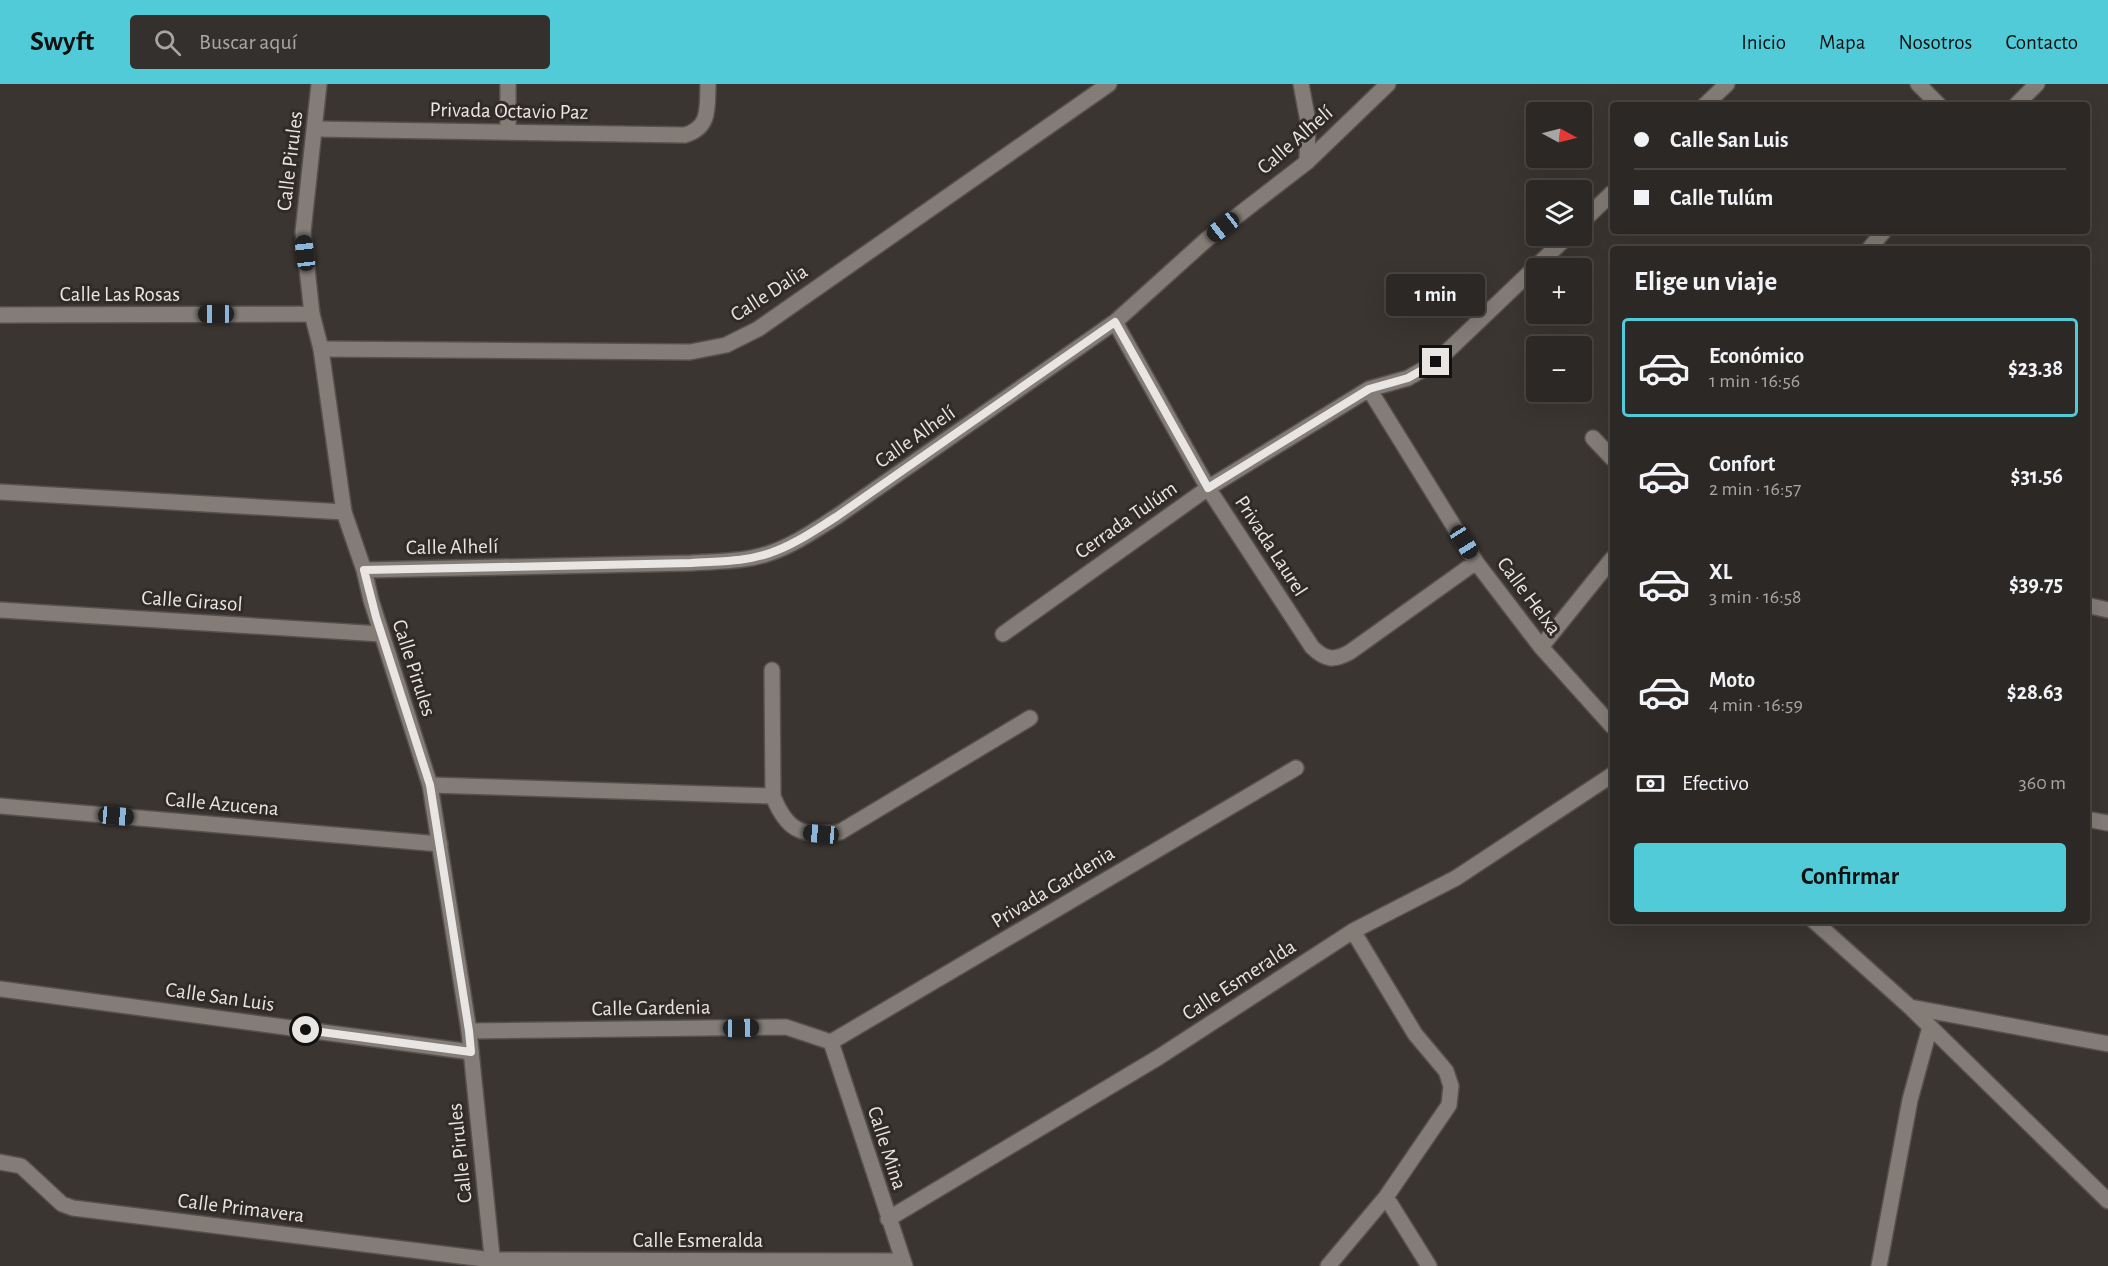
<!DOCTYPE html>
<html lang="es">
<meta charset="utf-8">
<style>
body{margin:0;font-family:"Alegreya Sans",sans-serif;background:#34302d;color:#f1f3f6;height:100vh;display:flex;flex-direction:column;font-size:22px;white-space:nowrap}
*{box-sizing:border-box;margin:0}
p{font-size:20px;color:#a6a6a7}
.icon{flex:none;width:33px;height:33px;fill:none;stroke:currentColor;stroke-width:2;stroke-linecap:round;stroke-linejoin:round}
.map{position:relative;flex:1;overflow:hidden}
.side{position:absolute;left:1610px;top:162px;width:480px;height:678px;display:flex;flex-direction:column;background:#2c2825;border-radius:6px;box-shadow:0 6px 24px #0002,0 0 0 2px #484442}
.side>*{flex:none}
.hud{position:absolute;left:1610px;top:18px;width:480px;height:132px;border-radius:6px;box-shadow:0 6px 24px #0002,0 0 0 2px #484442;display:grid;align-content:center;height:132px;padding:0 24px;background:#2c2825}
.needle{width:39px;rotate:97deg}
.fabs{position:absolute;left:1526px;top:18px;display:grid;gap:12px}
.fabs a{display:grid;place-items:center;width:66px;height:66px;border-radius:6px;background:#2c2825;box-shadow:0 6px 24px #0002,0 0 0 2px #484442;font-size:30px}
.end{position:absolute;width:27px;height:27px;margin:-14px;border:8px solid #e9e5e2;background:#111;box-shadow:0 0 0 3px #111}
.from{border-radius:50%}
.bubble{position:absolute;height:42px;border-radius:6px;background:#2c2825;box-shadow:0 6px 24px #0002,0 0 0 2px #484442;font-size:20px;font-weight:700;line-height:42px;text-align:center}
.car{position:absolute;width:18px;height:36px;margin:-18px -9px;border-radius:8px;box-shadow:0 0 4px 2px #0007;background:linear-gradient(#222 24%,#8ab4d8 0 40%,#222 0 76%,#8ab4d8 0 86%,#222 0)}
.hud b{display:flex;align-items:center;gap:21px;height:57px;font-size:22px}
.hud b+b{border-top:2px solid #484442}
.hud i{width:15px;height:15px;background:#f1f3f6}
ul{padding:0;list-style:none}
li{display:flex;align-items:center;gap:18px;height:99px;margin:0 12px 9px;padding:0 12px;border:3px solid transparent;border-radius:6px}
li div{flex:1}
li b{display:block;font-size:22px}
li em{font-style:normal;font-weight:700}
li.current{border-color:#52cbd8}
li>.icon{width:54px;height:54px;stroke-width:1.5}
h2{padding:0 24px;font-size:27px;line-height:72px}
.pay{display:flex;align-items:center;gap:15px;height:66px;padding:0 24px;font-size:22px}
.pay p{margin-inline-start:auto}
.button{display:flex;gap:12px;margin-top:auto;padding:12px 24px}
.button a{flex:1;height:69px;border-radius:6px;background:#52cbd8;color:#111;font-size:24px;font-weight:700;line-height:69px;text-align:center}
header{display:flex;align-items:center;gap:36px;box-sizing:border-box;height:84px;padding:0 30px;background:#52cbd8;color:#111}
header strong{font-size:28px}
nav{display:flex;gap:33px;margin-inline-start:auto;font-size:21px}
.search{width:420px;height:54px;background:#34302d;display:flex;align-items:center;gap:15px;box-sizing:border-box;padding:0 21px;border-radius:6px;color:#a6a6a7;font-size:22px}
.map>svg:first-child{display:block}
</style>
<header>
<strong>Swyft</strong>
<div class="search"><svg class="icon" aria-label="search" viewBox="0 0 24 24"><circle cx="10" cy="10" r="6"/><path d="M15 15l6 6"/></svg>Buscar aquí</div>
<nav><a>Inicio</a><a>Mapa</a><a>Nosotros</a><a>Contacto</a></nav>
</header>
<div class="map">
<svg width="2108" height="1182" viewBox="0 0 2108 1182">
<rect width="100%" height="100%" fill="#3b3531"/>
<g fill="none" stroke-linecap="round" stroke-linejoin="round">
<defs>
<path id="minor" d="M1301,0l7,37 -1,41
M1918,0l21,21
M1705,21l22,-21
M2016,21l21,-21
M315,45l370,6c26,-8 22,-28 23,-51
M508,48v-48
M1581,139l31,-30
M1869,165l15,-18
M1115,238l93,166 104,159c13,13 22,14 38,5l126,-90
M321,265l369,3 36,-7 32,-16 351,-245
M1369,305l107,173 65,85 71,79
M1593,354l19,20
M0,408l344,20
M2086,521l22,5
M0,526l381,24
M1003,550l205,-146 161,-99 39,-11 28,-16 132,-126
M1541,563l71,-88
M772,586l1,126c14,36 30,41 67,36l190,-114
M430,701l343,11
M0,722l440,38
M2086,735l22,4
M1814,837l96,86 198,194
M0,905l471,63
M1910,923l198,37
M469,947l317,-4 45,15
M831,958l465,-274
M831,958l74,224
M0,1078l21,4 41,38 11,4 419,52 411,1
M1386,1113l43,69
M888,1135l271,-162 194,-126 103,-53 156,-103
M1328,1182l58,-69 63,-92 2,-19 -5,-15 -31,-37 -62,-103
M1879,1182l31,-166 20,-73"/>
<path id="tertiary" d="M312,230l9,35 23,163 20,58 7,30 59,185 39,246 24,235
M364,486l327,-7c26,-2 54,-1 79,-10 24,-8 45,-23 66,-36l279,-195 91,-82 101,-78 81,-78"/>
<path id="secondary" d="M0,231l312,-1 -9,-82 16,-148"/>
</defs>
<use href="#minor" stroke="#56514d" stroke-width="18"/>
<use href="#tertiary" stroke="#56514d" stroke-width="18"/>
<use href="#secondary" stroke="#56514d" stroke-width="18"/>
<use href="#minor" stroke="#837c77" stroke-width="15"/>
<use href="#tertiary" stroke="#837c77" stroke-width="15"/>
<use href="#secondary" stroke="#837c77" stroke-width="15"/>
</g>
<g fill="none" stroke-linecap="round" stroke-linejoin="round">
<path stroke="#e9e5e2" stroke-width="8" d="M306,946l165,22 -2,-21 -39,-246 -54,-168 -12,-47 327,-7c26,-2 54,-1 79,-10 24,-8 45,-23 66,-36l279,-195 93,166 161,-99 39,-11 28,-16"/>
</g>
<g text-anchor="middle" dominant-baseline="central" stroke-width="6" stroke-linejoin="round" paint-order="stroke">
<g font-size="21" fill="#e9e5e2" stroke="#312b27">
<text transform="translate(509 27) rotate(1)">Privada Octavio Paz</text>
<text transform="translate(1295 56) rotate(-41)">Calle Alhelí</text>
<text transform="translate(290 77) rotate(-83)">Calle Pirules</text>
<text transform="translate(769 209) rotate(-33)">Calle Dalia</text>
<text x="120" y="210">Calle Las Rosas</text>
<text transform="translate(915 353) rotate(-35)">Calle Alhelí</text>
<text transform="translate(1126 436) rotate(-35)">Cerrada Tulúm</text>
<text transform="translate(1271 462) rotate(57)">Privada Laurel</text>
<text transform="translate(452 463) rotate(-1)">Calle Alhelí</text>
<text transform="translate(1529 512) rotate(53)">Calle Helxa</text>
<text transform="translate(192 517) rotate(4)">Calle Girasol</text>
<text transform="translate(414 584) rotate(72)">Calle Pirules</text>
<text transform="translate(222 720) rotate(5)">Calle Azucena</text>
<text transform="translate(1053 803) rotate(-31)">Privada Gardenia</text>
<text transform="translate(1239 896) rotate(-33)">Calle Esmeralda</text>
<text transform="translate(220 913) rotate(8)">Calle San Luis</text>
<text transform="translate(651 924) rotate(-1)">Calle Gardenia</text>
<text transform="translate(887 1064) rotate(72)">Calle Mina</text>
<text transform="translate(460 1069) rotate(-96)">Calle Pirules</text>
<text transform="translate(241 1124) rotate(7)">Calle Primavera</text>
<text x="698" y="1156">Calle Esmeralda</text>
</g>
</g>
</svg>
<div class="fabs">
<a><svg class="needle" viewBox="-14 -14 28 28"><path d="M0-13l5 13h-10z" fill="#e53935"/><path d="M0 13l5-13h-10z" fill="#a6a6a7"/></svg></a>
<a><svg class="icon" aria-label="layers" viewBox="0 0 24 24"><path d="M12 4l9 5-9 5-9-5zM3 14l9 5 9-5"/></svg></a>
<a>+</a>
<a>−</a>
</div>
<i class="end from" style="left:306px;top:946px"></i>
<i class="end" style="left:1436px;top:278px"></i>
<div class="bubble" style="left:1386px;top:190px;width:99px">1 min</div>
<i class="car" style="left:1223px;top:143px;rotate:232deg"></i>
<i class="car" style="left:305px;top:169px;rotate:353deg"></i>
<i class="car" style="left:216px;top:230px;rotate:270deg"></i>
<i class="car" style="left:1464px;top:458px;rotate:148deg"></i>
<i class="car" style="left:116px;top:732px;rotate:95deg"></i>
<i class="car" style="left:821px;top:750px;rotate:275deg"></i>
<i class="car" style="left:741px;top:944px;rotate:89deg"></i>
<div class="hud">
<b><i class="from"></i>Calle San Luis</b>
<b><i></i>Calle Tulúm</b>
</div>
<section class="side">
<h2>Elige un viaje</h2>
<ul>
<li class="current"><svg class="icon" aria-label="car" viewBox="0 0 24 24"><path d="M5 17H2v-5l4-1 3-4h7l3 4 3 1v5h-3M9 17h6M6 11h13"/><circle cx="7" cy="17" r="2"/><circle cx="17" cy="17" r="2"/></svg><div><b>Económico</b><p>1 min · 16:56</p></div><em>$23.38</em></li>
<li><svg class="icon" aria-label="car" viewBox="0 0 24 24"><path d="M5 17H2v-5l4-1 3-4h7l3 4 3 1v5h-3M9 17h6M6 11h13"/><circle cx="7" cy="17" r="2"/><circle cx="17" cy="17" r="2"/></svg><div><b>Confort</b><p>2 min · 16:57</p></div><em>$31.56</em></li>
<li><svg class="icon" aria-label="car" viewBox="0 0 24 24"><path d="M5 17H2v-5l4-1 3-4h7l3 4 3 1v5h-3M9 17h6M6 11h13"/><circle cx="7" cy="17" r="2"/><circle cx="17" cy="17" r="2"/></svg><div><b>XL</b><p>3 min · 16:58</p></div><em>$39.75</em></li>
<li><svg class="icon" aria-label="car" viewBox="0 0 24 24"><path d="M5 17H2v-5l4-1 3-4h7l3 4 3 1v5h-3M9 17h6M6 11h13"/><circle cx="7" cy="17" r="2"/><circle cx="17" cy="17" r="2"/></svg><div><b>Moto</b><p>4 min · 16:59</p></div><em>$28.63</em></li>
</ul>
<div class="pay"><svg class="icon" aria-label="cash" viewBox="0 0 24 24"><path d="M3 7h18v10H3z"/><circle cx="12" cy="12" r="2"/></svg>Efectivo<p>360 m</p></div>
<div class="button"><a>Confirmar</a></div>
</section>
</div>
